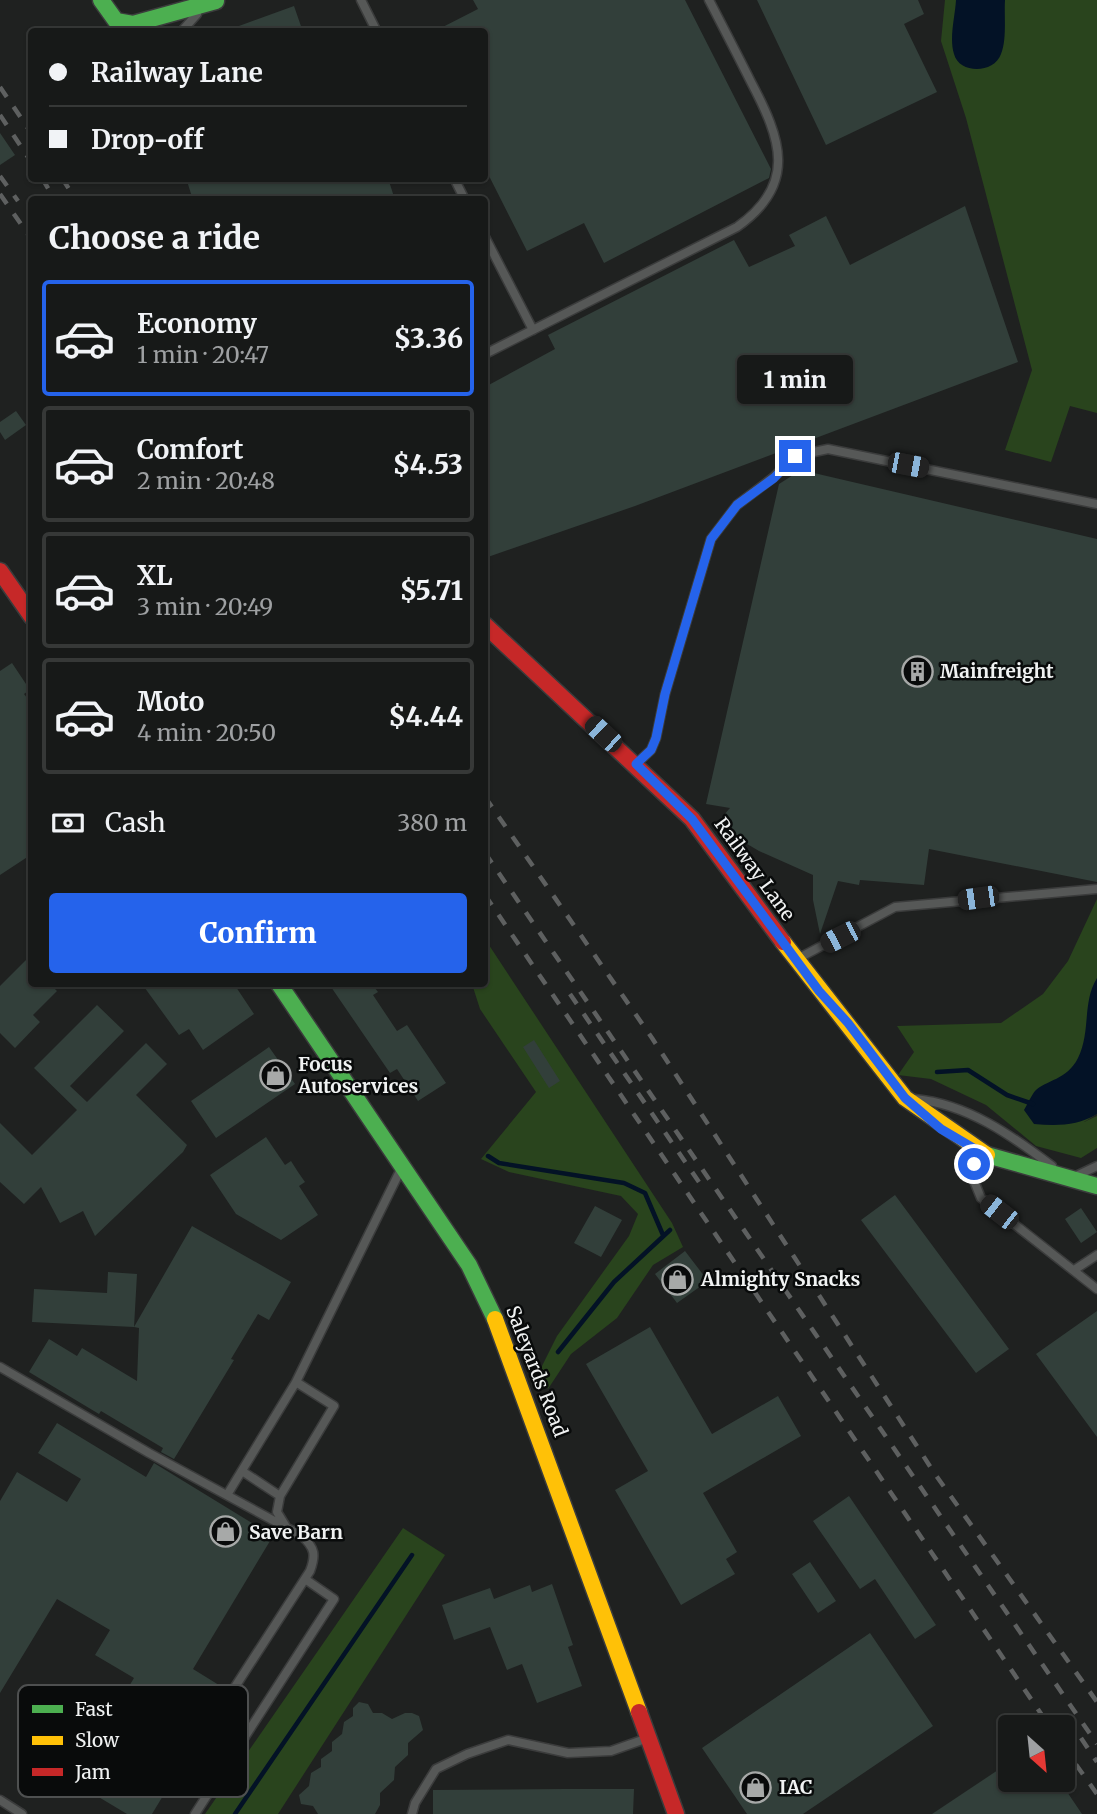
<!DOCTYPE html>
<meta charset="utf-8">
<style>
body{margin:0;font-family:Merriweather,serif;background:#242625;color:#f1f3f6;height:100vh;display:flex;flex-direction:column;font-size:26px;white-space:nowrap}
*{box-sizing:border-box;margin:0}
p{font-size:23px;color:#9ea0a2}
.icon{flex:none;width:38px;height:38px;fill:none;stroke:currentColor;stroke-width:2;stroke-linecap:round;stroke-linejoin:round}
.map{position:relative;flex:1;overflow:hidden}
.sheet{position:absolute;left:28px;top:196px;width:460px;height:791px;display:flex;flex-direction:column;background:#171918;border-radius:7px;box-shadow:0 2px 5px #0004,0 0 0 2px #363837}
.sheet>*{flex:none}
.guide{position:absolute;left:28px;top:28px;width:460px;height:154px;border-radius:7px;box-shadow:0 2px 5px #0004,0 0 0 2px #363837;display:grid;align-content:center;height:154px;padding:0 21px;background:#171918}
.needle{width:46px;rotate:153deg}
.controls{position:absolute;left:998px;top:1715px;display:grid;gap:14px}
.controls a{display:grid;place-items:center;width:77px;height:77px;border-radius:7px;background:#171918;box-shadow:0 2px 5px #0004,0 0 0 2px #363837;font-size:35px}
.end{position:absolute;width:32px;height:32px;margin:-16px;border:9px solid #2563eb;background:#fff;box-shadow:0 0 0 4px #fff}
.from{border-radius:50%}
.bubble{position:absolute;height:49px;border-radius:7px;background:#171918;box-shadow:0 2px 5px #0004,0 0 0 2px #363837;font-size:23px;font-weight:800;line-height:49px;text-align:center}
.car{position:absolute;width:21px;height:42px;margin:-21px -10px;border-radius:9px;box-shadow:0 0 5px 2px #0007;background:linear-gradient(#222 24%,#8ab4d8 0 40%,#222 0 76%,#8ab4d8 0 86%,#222 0)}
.guide b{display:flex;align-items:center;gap:24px;height:66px;font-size:26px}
.guide b+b{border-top:2px solid #363837}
.guide i{width:18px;height:18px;background:#f1f3f6}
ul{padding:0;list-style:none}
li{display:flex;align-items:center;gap:21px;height:116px;margin:0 14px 10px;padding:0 7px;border:4px solid #363837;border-radius:7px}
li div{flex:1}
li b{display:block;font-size:26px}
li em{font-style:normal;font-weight:800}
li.current{border-color:#2563eb}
li>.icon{width:63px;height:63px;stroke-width:1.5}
h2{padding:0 21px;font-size:32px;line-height:84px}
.pay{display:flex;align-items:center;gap:18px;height:77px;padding:0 21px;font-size:26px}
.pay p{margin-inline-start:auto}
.button{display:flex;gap:14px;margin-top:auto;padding:14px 21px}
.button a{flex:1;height:80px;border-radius:7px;background:#2563eb;color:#fff;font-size:28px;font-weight:800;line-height:80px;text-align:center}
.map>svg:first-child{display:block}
</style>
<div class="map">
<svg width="1097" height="1814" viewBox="0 0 1097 1814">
<rect width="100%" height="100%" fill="#1f2120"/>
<path fill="#29441d" d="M945,0h152v413l-27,-7 -19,56 -46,-12 27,-80 -66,-252 -25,-77z
M1097,899v215l-13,8 13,-6v32l-16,10 -45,-12 -50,-41 -55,-26 -33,-4 16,-23 -17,-26 104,-3 42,-29 25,-33z
M485,939l187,284 11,24 -30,18 -36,53 -46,36 -23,35 -8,-19 17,-34 72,-100 9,-22 -17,-18 -112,-24 -28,-13 55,-67 -56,-83 -8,-25h13z
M403,1528l42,27 -167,259h-73z"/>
<path fill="#031226" d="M956,0h49c-1,16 2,39 -4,54 -7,20 -42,20 -47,0 -5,-16 1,-37 2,-54z
M1097,978v136c-20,12 -40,12 -63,10l-10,-14c3,-5 7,-14 11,-19 11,-11 32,-11 43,-33 13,-26 4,-56 19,-80z"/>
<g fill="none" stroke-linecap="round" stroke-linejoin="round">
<path stroke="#031226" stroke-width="4.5" d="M937,1072l31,-2 39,25 26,9
M488,1156l11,7 125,20 21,10 18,42
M558,1352l56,-70 56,-52
M235,1814l177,-259"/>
</g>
<path fill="#323f3a" d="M473,0h212l86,169 -2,9 -165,85 -20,-40 -57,28 -42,-83v-136h-52l45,-23z
M757,0h161l6,14 -20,10 33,68 -111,53z
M294,6l9,26h-74l-1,-2z
M0,133l15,22 -15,10z
M186,178h202l7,22h-202z
M965,206l53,156 -383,144 -150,52v-171l70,-38 -7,-14 186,-95 15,27 46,-21 -6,-11 37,-19 24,49z
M16,411l10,14 -21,15 -5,-8v-10z
M801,470l296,69v343l-168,-33 -5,36 -64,-5 -1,5 -21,-4 -18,53 -7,-34v-25l-54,-24 -44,-26 15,-17 -24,-4 73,-320z
M12,663l18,27 -6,4 8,10v150l-32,21v-204z
M32,954v30h18l7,7 -24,24 7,7 -25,26 -15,-15v-47z
M142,984h92l20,30 -51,36 -14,-21 -10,6z
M329,984h43l6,8 -5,3 24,36 10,-6 39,58 -28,18 -21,-32 -7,4z
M97,1005l27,26 -54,55 17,16 59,-59 21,21 -31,31 51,50 -4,7 -88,84 -12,-25 -23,12 -19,-36 -17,17 -24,-22v-59l32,32 45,-45 -43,-42z
M534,1040l26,41 -11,7 -26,-41z
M269,1047l26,37 -79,54 -25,-37z
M266,1137l19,28 6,-4 7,11 7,10 -6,4 19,29 -37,25 -45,-26 -26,-39z
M895,1195l114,154 -33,24 -115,-153z
M595,1206l27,14 -21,37 -27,-14z
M1081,1208l16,24 -16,11 -16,-24z
M192,1226l99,56 -22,38 -11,-6 -27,45 3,1 -60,99 -13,-7 2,-4 -62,-37 -2,3 -70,-42 20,-33 28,17 5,-8 55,33 2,-53 -5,-1z
M685,1251l23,30 -31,22 -22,-29z
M108,1272l29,2 -3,53 -102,-5 2,-33 73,4z
M1097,1311v126l-61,-83z
M650,1327l62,107 66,-38 23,40 -98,57 34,59 -11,7 9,15 -54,31 -66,-115 33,-19 -62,-107z
M57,1423l89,54 8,-14 119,73 -80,133 34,21 -75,124h-25l-55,-33 62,-103 -39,-23 15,-25 -53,-31 -57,94v-192l17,-29 50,30 14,-23 -43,-26z
M849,1496l87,129 -21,14 -40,-60 -15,10 -47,-68z
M810,1562l26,39 -18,12 -26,-39z
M552,1584l21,61 -5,2 14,39 -45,17 -15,-39 -15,6 -17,-43 -36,13 -12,-35 48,-17 4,11 36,-14 2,7z
M870,1633l63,93 -130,88h-56l-45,-66z
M359,1702l9,2 5,9h9l10,6 13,-6h7l7,3 4,14 -15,13v12l-13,12 -1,13 -14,13v12l-5,9h-57l-5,-8 -12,-2 -2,-9 10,-9 2,-13 10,-6v-8l11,-8v-9l10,-8 2,-12 9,-6v-8z
M1010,1762v18h49l23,34h-150z
M566,1789h68l-1,25h-200v-24z"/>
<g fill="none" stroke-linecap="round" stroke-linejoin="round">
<defs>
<path id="lane" d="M361,0l16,32
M181,32l16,-18
M454,178l11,22
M485,237l48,93
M485,354l252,-127c61,-43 44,-88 14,-145 -14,-28 -28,-55 -42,-82
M636,764l15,-14 5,-12 9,-44 46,-155 26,-34 37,-28 21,-21 33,-7 269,55
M799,958l96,-51 202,-18
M915,1099c52,5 96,36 137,67
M978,1155l-6,21 9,22 116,91
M1078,1175l19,-9
M1074,1270l23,-15
M0,1367l149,86 153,83c13,12 14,19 8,35l-77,119
M242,1471l38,25 54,-90 -38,-24
M227,1495l69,-113 105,-213
M280,1496l-3,16 8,13
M0,1800l22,14
M195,1814l139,-215 -29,-20
M412,1814l3,-11 21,-34 31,-15 41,-14 60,13 43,-2 37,-13"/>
<path id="fast" d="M101,0l15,21 17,3 83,-23
M279,984l190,281 26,54
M987,1155l110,31"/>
<path id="slow" d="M783,942l122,156 82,57
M495,1319l144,393"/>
<path id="jam" d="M0,571l32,46
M485,625l207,194 91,123
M639,1712l37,102"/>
</defs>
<use href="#lane" stroke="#3b3c3c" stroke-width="11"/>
<use href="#fast" stroke="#3b3c3c" stroke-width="19"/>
<use href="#slow" stroke="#3b3c3c" stroke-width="19"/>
<use href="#jam" stroke="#3b3c3c" stroke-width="19"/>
<use href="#lane" stroke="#565857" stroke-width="8"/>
<use href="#fast" stroke="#4caf50" stroke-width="16"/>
<use href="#slow" stroke="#ffc107" stroke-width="16"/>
<use href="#jam" stroke="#c62828" stroke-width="16"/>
<path stroke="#5e6060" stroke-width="4.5" stroke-dasharray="12 12" stroke-linecap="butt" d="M0,87l32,47
M0,115l32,48
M0,176l18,25
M42,178l13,22
M62,178l14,22
M0,194l32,46
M485,797l167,241 283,436 162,228
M485,853l612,891
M485,895l565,832
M570,994l131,191
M1081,1738l16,24
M1062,1745l35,49"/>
</g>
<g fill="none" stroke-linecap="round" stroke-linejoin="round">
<path stroke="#2563eb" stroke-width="9" d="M795,456l-21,22 -37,27 -26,34 -46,155 -9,44 -5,12 -15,14 56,55 127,172 29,32 57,75 36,31 39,23 -6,12"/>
</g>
<defs>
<symbol id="building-ring" viewBox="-11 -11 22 22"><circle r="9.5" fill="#090b0b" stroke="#a7a9a8" stroke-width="1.5"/><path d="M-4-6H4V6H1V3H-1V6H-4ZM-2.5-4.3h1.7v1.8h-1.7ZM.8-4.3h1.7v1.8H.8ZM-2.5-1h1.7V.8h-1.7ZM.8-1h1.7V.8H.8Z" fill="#a7a9a8"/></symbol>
<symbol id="shop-ring" viewBox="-11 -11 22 22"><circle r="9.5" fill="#090b0b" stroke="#a7a9a8" stroke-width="1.5"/><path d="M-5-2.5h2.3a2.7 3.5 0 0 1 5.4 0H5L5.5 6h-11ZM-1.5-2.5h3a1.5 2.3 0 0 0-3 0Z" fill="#a7a9a8"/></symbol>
</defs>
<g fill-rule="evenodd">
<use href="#building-ring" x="900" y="654" width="35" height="35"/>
<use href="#shop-ring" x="258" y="1058" width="35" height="35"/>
<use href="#shop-ring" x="660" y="1262" width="35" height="35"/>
<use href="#shop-ring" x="208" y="1514" width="35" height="35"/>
<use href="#shop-ring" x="738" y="1770" width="35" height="35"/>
</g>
<g text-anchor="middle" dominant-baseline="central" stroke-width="5" stroke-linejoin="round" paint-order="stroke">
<g font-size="19" font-weight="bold" fill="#f0f2f2" stroke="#090b0b" text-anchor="start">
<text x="940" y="671">Mainfreight</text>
<text x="298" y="1064">Focus<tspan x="298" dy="22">Autoservices</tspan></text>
<text x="701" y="1279">Almighty Snacks</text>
<text x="249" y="1532">Save Barn</text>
<text x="779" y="1787">IAC</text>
</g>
<g font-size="19" fill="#f0f2f2" stroke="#090b0b">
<text transform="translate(755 869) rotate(54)">Railway Lane</text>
<text transform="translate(537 1371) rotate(69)">Saleyards Road</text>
</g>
</g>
<rect x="18" y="1685" width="230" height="112" rx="10" fill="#090b0b" stroke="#4e5050" stroke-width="2"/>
<rect x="32" y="1705" width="31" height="8" fill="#4caf50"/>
<rect x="32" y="1736" width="31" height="9" fill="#ffc107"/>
<rect x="32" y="1768" width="31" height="8" fill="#c62828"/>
<g font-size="19" fill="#f0f2f2">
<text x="75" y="1716">Fast</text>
<text x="75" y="1747">Slow</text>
<text x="75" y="1779">Jam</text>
</g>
</svg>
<div class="controls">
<a><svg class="needle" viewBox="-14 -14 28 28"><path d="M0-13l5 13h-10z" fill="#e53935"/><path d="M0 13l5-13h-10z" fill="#9ea0a2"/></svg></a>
</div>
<i class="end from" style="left:974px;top:1164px"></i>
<i class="end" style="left:795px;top:456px"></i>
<div class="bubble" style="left:737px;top:355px;width:116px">1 min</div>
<i class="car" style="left:908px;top:465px;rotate:101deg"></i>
<i class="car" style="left:603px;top:734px;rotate:313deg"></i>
<i class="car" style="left:978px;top:898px;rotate:262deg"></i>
<i class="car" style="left:840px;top:937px;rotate:243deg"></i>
<i class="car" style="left:999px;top:1212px;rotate:308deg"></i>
<div class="guide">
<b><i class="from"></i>Railway Lane</b>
<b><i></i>Drop-off</b>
</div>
<section class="sheet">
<h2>Choose a ride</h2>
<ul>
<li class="current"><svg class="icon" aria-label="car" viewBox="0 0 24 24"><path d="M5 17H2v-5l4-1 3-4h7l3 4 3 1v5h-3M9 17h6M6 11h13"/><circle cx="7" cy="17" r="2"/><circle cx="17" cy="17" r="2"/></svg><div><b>Economy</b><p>1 min · 20:47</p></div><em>$3.36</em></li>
<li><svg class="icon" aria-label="car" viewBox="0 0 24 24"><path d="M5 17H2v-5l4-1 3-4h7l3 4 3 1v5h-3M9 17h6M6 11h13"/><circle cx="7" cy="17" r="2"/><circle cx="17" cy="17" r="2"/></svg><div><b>Comfort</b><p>2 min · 20:48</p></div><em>$4.53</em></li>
<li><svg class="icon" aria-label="car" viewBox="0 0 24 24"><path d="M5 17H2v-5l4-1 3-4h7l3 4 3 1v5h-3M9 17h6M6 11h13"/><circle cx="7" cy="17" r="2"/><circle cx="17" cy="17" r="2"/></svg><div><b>XL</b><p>3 min · 20:49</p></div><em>$5.71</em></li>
<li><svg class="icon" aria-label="car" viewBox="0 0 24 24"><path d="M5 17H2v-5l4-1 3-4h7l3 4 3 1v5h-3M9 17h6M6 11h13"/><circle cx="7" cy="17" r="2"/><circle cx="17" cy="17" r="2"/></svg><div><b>Moto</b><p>4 min · 20:50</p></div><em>$4.44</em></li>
</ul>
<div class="pay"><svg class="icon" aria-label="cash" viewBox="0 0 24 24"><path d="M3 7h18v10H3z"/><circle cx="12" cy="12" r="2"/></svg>Cash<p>380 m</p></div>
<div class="button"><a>Confirm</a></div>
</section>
</div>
